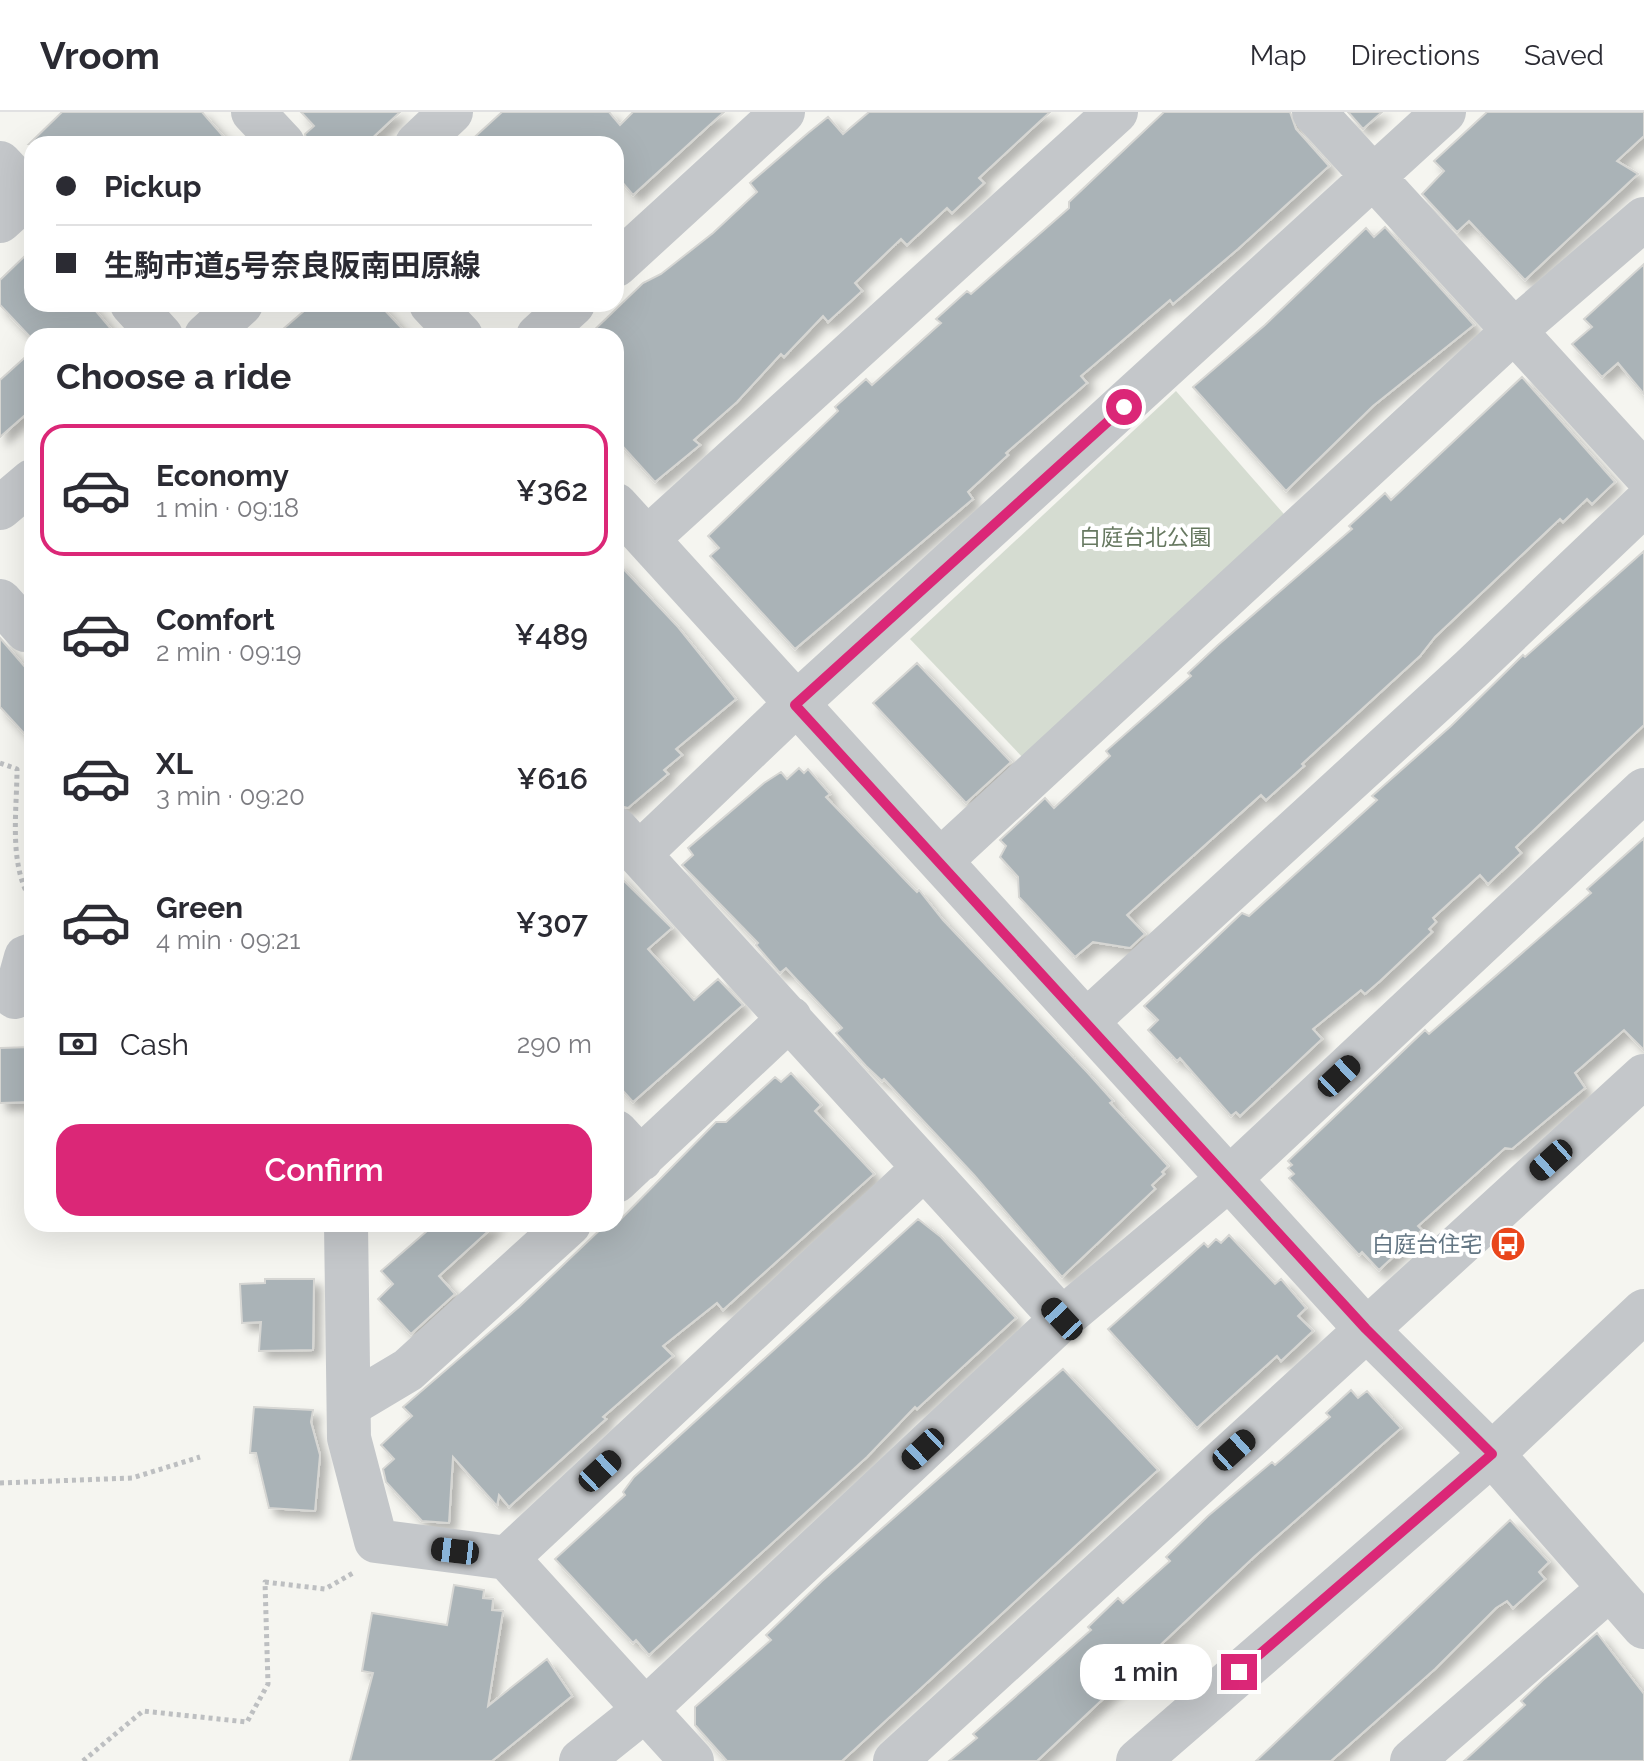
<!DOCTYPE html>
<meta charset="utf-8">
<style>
body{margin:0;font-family:Raleway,"Noto Sans JP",sans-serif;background:#f2f2f3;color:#2b2b33;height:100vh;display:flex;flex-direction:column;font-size:30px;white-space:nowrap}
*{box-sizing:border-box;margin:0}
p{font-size:26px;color:#7c7c81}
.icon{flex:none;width:44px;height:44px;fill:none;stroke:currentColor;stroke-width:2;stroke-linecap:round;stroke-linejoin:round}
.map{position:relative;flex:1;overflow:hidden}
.sheet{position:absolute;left:24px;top:216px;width:600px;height:904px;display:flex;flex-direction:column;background:#fff;border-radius:24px;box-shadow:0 8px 32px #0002}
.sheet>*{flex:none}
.guide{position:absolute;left:24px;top:24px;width:600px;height:176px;border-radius:24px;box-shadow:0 8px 32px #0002;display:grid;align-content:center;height:176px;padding:0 32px;background:#fff}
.end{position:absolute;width:36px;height:36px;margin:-18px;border:10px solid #db2777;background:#fff;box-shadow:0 0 0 4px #fff}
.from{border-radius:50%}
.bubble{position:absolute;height:56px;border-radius:24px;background:#fff;box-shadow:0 8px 32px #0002;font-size:26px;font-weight:600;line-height:56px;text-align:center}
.car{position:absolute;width:24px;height:48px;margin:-24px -12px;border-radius:10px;box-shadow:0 0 6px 2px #0007;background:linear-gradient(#222 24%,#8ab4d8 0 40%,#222 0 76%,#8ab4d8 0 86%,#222 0)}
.guide b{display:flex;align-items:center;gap:28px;height:76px;font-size:30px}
.guide b+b{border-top:2px solid #e1e1e2}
.guide i{width:20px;height:20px;background:#2b2b33}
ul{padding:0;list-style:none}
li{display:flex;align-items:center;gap:24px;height:132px;margin:0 16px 12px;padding:0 16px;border:4px solid transparent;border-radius:24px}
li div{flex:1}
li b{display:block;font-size:30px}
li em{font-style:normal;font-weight:600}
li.active{border-color:#db2777}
li>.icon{width:72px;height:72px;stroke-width:1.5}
h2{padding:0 32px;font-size:36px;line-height:96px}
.pay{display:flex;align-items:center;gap:20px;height:88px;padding:0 32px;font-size:30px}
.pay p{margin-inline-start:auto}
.action{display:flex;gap:16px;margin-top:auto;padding:16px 32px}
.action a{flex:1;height:92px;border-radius:24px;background:#db2777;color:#fff;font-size:32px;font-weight:600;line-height:92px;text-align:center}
header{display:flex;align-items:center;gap:48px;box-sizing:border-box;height:112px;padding:0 40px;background:#fff;border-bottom:2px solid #e1e1e2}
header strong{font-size:38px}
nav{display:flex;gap:44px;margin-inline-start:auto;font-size:28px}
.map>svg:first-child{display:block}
</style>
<header>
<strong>Vroom</strong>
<nav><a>Map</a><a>Directions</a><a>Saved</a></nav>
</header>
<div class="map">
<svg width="1644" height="1649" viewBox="0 0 1644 1649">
<defs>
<filter id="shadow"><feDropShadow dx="7" dy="7" stdDeviation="4" flood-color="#0004"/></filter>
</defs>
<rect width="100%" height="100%" fill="#f5f5f0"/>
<path fill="#d5dcd1" d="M1176,279l114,130 -264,240 -116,-122z"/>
<path fill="#aab3b7" stroke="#d6d6d3" stroke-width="2" filter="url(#shadow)" d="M62,0h140l28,32h-201z
M301,0h99l-34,32h-59l-2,-10 9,-8z
M502,0h107l11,13 13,-13h91l-91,83 -17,-20v-31h-54l-4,-6 -6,6h-85z
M869,0h181l-71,66 5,5 -32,30 -5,-5 -40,37 -6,-6 -46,44 7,8 -34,31 -5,-6 -39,41 -3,-3 -44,48 -43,38 6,5 -45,37 -39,-43v-103h-28l55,-53 18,-9 52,-41 44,-41 -7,-9 58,-50 20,-16 15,17z
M1164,0h126l6,17 33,37 -91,83 -65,55 -3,-4 -89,76 6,7 -81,70 2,2 -40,37 5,7 -178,150 -85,-93 9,-8 -11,-12 130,-125 -3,-4 31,-28 6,6 69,-62 -5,-4 31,-28 4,3 98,-86v-6z
M1348,0h34l-19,17z
M1487,0h157v24l-27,25 21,13 -113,106 -56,-59 -12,11 -35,-38 22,-23 -10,-10z
M1385,115l89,98 -101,81 -87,85 -93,-104 72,-62 101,-97 8,9z
M32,137v55h58l27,32h-85v3l-32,-34v-25z
M1644,152v130l-26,-31 -16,14 -30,-33 20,-17 -8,-8z
M312,192h67l30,32h-134z
M32,239v58l-32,28v-57z
M1522,265l93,105 -23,22 -5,-5 -24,23 -3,-3 -125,118 -15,19 -118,108 2,2 -38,34 -5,-5 -134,120 18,19 -15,14 -37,-6 -18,15 -56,-60 -1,-20 -18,-20 6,-11 -6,-6 45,-42 9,10 56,-52 -4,-5 85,-75 -3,-3 30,-28 134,-116 -3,-3 36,-33 6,7z
M1644,439v174l-128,122 5,6 -33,31 -8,-9 -47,43 3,4 -7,7 3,3 -52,49 -15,13 -4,-4 -48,39 9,10 -82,77 -4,-4 -5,4 -51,-58 -3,3 -29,-31 10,-10 -14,-14 98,-93 7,3 128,-116 -5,-4 79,-70 72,-71 2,2z
M616,449l62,66 58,72 -60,50 6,6 -18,15 4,4 -40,34 -12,-3z
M0,526l32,37v67l-32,-35z
M917,551l94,99 -45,41 -93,-100z
M799,656l5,5 4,-4 22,25 -4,3 83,87 8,8 2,-2 24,30 144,152 26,29 -3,2 58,63 -6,6 2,2 -12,11 3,4 -93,88 -88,-102 -90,-96 -2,2 -16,-15 -30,-33 6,-5 -56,-60 -6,5 -24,-28 2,-2 -76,-78 11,-10 -5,-7 76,-65 17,-11 6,7z
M1644,726v212l-20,-20 -49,43 10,15 -73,61 -7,-1 -87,78 4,4 -43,40 -17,-18 -3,3 -70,-77 5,-4 -6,-6 4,-3 -4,-4 137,-131 4,4 162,-141 -4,-4z
M616,761l56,55 -24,21 46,51 24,-21 25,26 -110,97 -17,-19z
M32,935v55l-32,1v-55z
M791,961l30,32 -6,6 59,63 -151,136 -6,-7 -54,43 10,10 -70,61 3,2 -97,88 -10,-12 -2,11 -44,-49 -4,66 -27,-2 -36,-39 -3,-13 11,-10 -13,-14 31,-29 -9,-9 117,-101 86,-82h10l100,-102h10l49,-45 6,5z
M918,1107l23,18 75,81 -99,91 -2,-2 -48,50 -218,198 -13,-15 -3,3 -78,-84 70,-64 -2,-3 11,-15z
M435,1112h61l-57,52 16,18 -44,40 -33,-35 15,-15 -12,-13z
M1229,1123l46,49 6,-5 25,29 -8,8 15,15 -32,30 -4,-5 -80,72 -89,-99 96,-86 4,4 8,-8 5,4z
M265,1167h49l-1,71 -54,1 2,-29 -19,1 -2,-39 25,-1z
M1063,1257l95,101 -316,291h-115l-32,-36v-18l76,-67 -5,-5 56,-54z
M1351,1278l7,8 9,-7 34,37 -147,129 -217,204h-88l28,-23 -4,-4 118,-104 -3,-3 30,-29 5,5 47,-42 -4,-4 42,-41 64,-54 3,3 55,-48 -4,-4z
M254,1295l59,3 -2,12 9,33 -5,56 -46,-3 -13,-55h-6z
M1510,1408l39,42 -10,10 6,7 -32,29 -6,-7 -11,7 -61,61 -104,92h-75z
M454,1473l30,5 -1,8 10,1 -1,11 11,1 -15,95 59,-47 25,37 -80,65h-142l23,-88 -11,-2 10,-58 75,12z
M1597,1521l47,61v67h-180l61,-56 -4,-4 22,-21z"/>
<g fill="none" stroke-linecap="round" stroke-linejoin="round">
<path stroke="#bdbfc1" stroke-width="5" stroke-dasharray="4 4" stroke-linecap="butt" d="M0,651l17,6c0,43 -9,96 15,133
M0,1371l132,-5 68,-21
M83,1649l60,-50 104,11 21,-38 -3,-102 60,7 28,-16"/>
<path stroke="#c4c7ca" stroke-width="44" d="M253,0l30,32
M1314,0l330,361
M417,32l34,-32
M0,51l32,34
M0,109l30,-27
M616,153l167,-153
M132,192l29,32
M431,192l30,32
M206,224l35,-32
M538,224l35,-32
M616,393l750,824 126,125 152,173
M0,396l32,-27
M647,427l469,-427
M0,489l26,29 6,-1
M616,717l446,490
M639,742l156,-149 649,-593
M941,748l575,-531 128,-110
M15,885l11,-40 6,-2
M1087,909l384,-352 173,-165
M616,1020l25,27
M616,1069l174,-163
M346,1112l3,214 27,103 131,17 185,203
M351,1292l57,-34 161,-146
M507,1446l416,-389
M581,1649l65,-52 416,-390 168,-141 414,-388
M895,1649l749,-685
M1138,1649l354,-307 152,-143
M1412,1649l197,-172"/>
</g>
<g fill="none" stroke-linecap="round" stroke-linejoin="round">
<path stroke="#db2777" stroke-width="10" d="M1124,295l-329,298 571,624 126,125 -253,218"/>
</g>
<defs>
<symbol id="bus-disc" viewBox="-11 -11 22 22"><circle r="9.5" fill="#e9461c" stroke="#fff"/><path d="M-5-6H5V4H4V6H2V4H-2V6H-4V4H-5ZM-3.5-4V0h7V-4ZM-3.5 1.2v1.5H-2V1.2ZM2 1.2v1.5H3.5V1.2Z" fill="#fff"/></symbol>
</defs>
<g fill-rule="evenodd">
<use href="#bus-disc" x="1488" y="1112" width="40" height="40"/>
</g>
<g text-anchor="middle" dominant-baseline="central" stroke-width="8" stroke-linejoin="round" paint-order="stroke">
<g font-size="22" fill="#677961" stroke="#fff">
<text x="1145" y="425">白庭台北公園</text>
</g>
<g font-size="22" fill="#627583" stroke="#fff" text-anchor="end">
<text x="1482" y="1132">白庭台住宅</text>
</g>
</g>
</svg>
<i class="end from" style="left:1124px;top:295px"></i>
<i class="end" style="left:1239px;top:1560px"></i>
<div class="bubble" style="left:1080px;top:1532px;width:132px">1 min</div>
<i class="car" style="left:1339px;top:964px;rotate:47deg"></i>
<i class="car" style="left:1551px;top:1048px;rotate:228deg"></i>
<i class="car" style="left:1062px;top:1207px;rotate:317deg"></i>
<i class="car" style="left:923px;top:1337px;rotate:227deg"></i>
<i class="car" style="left:1234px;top:1338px;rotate:48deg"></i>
<i class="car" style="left:600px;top:1359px;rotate:47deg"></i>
<i class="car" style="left:455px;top:1439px;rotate:277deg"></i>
<div class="guide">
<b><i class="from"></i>Pickup</b>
<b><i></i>生駒市道5号奈良阪南田原線</b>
</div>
<section class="sheet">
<h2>Choose a ride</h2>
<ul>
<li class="active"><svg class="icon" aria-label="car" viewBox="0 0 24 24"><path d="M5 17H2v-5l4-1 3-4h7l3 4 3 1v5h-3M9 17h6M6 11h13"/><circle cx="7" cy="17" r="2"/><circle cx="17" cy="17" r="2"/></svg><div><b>Economy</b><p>1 min · 09:18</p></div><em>¥362</em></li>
<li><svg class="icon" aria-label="car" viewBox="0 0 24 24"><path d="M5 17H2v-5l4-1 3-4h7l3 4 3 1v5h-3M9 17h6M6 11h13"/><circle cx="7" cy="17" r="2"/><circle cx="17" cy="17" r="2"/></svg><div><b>Comfort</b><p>2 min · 09:19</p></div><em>¥489</em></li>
<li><svg class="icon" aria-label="car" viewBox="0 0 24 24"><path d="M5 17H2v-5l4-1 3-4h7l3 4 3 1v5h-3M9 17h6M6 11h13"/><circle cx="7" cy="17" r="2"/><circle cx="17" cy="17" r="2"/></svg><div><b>XL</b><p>3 min · 09:20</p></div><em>¥616</em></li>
<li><svg class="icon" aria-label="car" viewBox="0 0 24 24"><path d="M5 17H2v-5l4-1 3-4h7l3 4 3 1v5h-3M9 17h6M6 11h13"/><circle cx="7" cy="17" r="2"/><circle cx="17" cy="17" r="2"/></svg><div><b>Green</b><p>4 min · 09:21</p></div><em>¥307</em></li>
</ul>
<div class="pay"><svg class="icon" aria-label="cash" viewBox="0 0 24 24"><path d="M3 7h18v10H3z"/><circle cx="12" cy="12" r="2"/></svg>Cash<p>290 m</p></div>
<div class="action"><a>Confirm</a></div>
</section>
</div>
